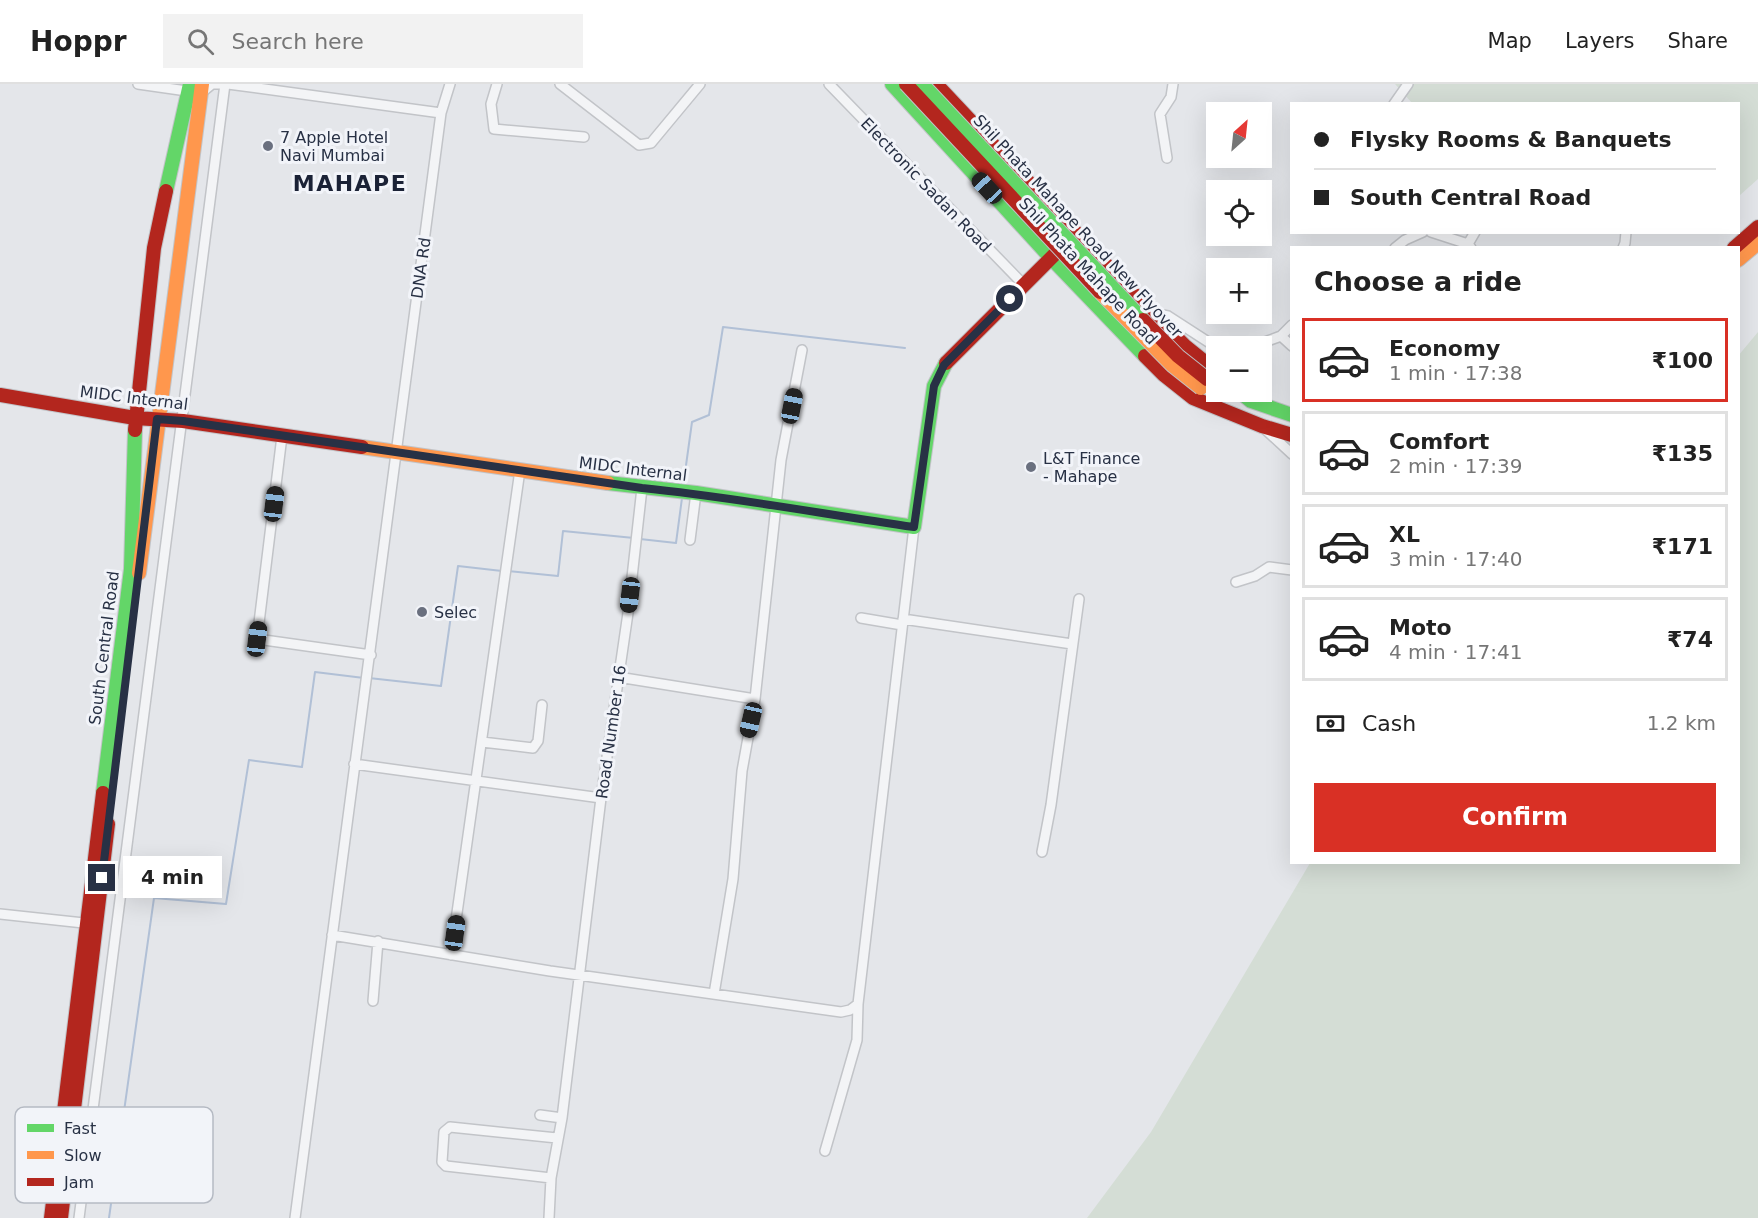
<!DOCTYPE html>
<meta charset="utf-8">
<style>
body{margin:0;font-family:"DejaVu Sans",sans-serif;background:#f2f2f2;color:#222;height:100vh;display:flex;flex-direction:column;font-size:22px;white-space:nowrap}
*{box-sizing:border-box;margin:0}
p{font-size:20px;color:#767676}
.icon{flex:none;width:33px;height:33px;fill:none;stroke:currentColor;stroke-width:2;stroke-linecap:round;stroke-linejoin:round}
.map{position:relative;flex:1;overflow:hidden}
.details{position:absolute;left:1290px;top:162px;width:450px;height:618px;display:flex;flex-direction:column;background:#fff;border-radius:0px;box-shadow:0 6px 24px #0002}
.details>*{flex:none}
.guide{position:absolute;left:1290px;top:18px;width:450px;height:132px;border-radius:0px;box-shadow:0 6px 24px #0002;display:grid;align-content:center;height:132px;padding:0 24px;background:#fff}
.needle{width:39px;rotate:27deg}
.fabs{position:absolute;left:1206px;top:18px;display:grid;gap:12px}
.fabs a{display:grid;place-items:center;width:66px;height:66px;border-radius:0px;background:#fff;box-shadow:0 6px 24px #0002;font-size:30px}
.end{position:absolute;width:27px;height:27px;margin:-14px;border:8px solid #283145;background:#fff;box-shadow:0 0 0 3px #fff}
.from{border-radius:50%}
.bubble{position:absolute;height:42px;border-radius:0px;background:#fff;box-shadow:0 6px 24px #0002;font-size:20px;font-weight:700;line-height:42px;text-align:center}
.car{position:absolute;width:18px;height:36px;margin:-18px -9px;border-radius:8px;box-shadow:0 0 4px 2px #0007;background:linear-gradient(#222 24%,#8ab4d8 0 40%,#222 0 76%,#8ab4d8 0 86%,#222 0)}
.guide b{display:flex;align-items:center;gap:21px;height:57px;font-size:22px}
.guide b+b{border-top:2px solid #e0e0e0}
.guide i{width:15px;height:15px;background:#222}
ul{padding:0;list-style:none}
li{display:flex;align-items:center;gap:18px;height:84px;margin:0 12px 9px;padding:0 12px;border:3px solid #e0e0e0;border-radius:0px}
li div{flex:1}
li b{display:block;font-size:22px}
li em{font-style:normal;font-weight:700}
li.current{border-color:#d93025}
li>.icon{width:54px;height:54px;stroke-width:1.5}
h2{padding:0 24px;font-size:27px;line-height:72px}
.pay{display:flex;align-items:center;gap:15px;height:66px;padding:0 24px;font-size:22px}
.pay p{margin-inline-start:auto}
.cta{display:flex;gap:12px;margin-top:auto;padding:12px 24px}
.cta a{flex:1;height:69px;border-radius:0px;background:#d93025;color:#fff;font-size:24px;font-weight:700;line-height:69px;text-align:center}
header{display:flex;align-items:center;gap:36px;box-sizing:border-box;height:84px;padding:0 30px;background:#fff;border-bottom:2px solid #e0e0e0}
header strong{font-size:28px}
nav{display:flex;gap:33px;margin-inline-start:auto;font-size:21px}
.search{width:420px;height:54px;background:#f2f2f2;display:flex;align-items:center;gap:15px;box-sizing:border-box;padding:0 21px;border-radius:0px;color:#767676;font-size:22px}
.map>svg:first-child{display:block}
</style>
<header>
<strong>Hoppr</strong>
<div class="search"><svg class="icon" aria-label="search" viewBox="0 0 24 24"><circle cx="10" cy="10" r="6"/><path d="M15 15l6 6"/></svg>Search here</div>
<nav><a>Map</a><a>Layers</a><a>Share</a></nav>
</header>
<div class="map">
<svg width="1758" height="1134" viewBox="0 0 1758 1134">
<rect width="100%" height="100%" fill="#e4e6ea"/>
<path fill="#d4ddd5" d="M1395,0h363v95l-19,17 -1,-92 -326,-1z
M1758,248v886h-671l64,-86 159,-269 428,-1v-506z"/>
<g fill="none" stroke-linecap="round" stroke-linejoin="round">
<path stroke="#b1c0d6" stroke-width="2" d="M683,403l9,-65 17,-7 14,-88 182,21
M640,455l36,4 6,-45
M507,487l51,5 5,-45 71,7
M369,594l72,8 17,-120 44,5
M109,1134l45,-320 72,6 23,-144 53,7 13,-95 49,6"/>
<defs>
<path id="street" d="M138,0l63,9 11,-9h8
M228,0l213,29
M497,0l-6,20 3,25 90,8
M560,0l79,61 12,-2 49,-59
M829,0l195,201
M1394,20l14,-20
M1167,74l-7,-44 11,-17 2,-13
M1431,148l37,12 3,4
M1468,160l7,-12
M1395,164l10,-8 18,-8
M1623,164l2,-5 1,-11
M1155,235l8,-4 5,1 48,31
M1281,252l11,10
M1254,262l27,-10 11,-11
M1266,346l26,24
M282,352l-25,203 114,16
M690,456l6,-47
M1236,498l19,-6 14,-9 23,3
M861,534l41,7
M903,535l169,25
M618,593l137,22
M482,658l51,6 5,-7 4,-36
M354,680l247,34
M1042,768l9,-47 28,-206
M0,830l93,10
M332,851l218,36 291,41 9,-2 8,-6 56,-477
M451,871l69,-485
M714,910l19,-115 9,-108 13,-72 26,-239 21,-110
M373,917l5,-60
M540,1031l22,3
M825,1067l32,-111 1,-36
M551,1094l-105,-12 -4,-4 2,-30 6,-5 107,11
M79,1134c51,-378 99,-756 146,-1134
M295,1134l146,-1105 9,-29
M549,1134l2,-40 11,-60 39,-320 27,-185 14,-125"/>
<path id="fast" d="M892,0l159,174 94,98
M166,107l24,-107
M1240,308l11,9 41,14
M608,399l88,10 218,34 20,-141 12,-23
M103,709l28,-224 4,-139"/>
<path id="slow" d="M1738,176l20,-17
M362,363l246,36
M139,489l63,-489"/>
<path id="jam" d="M936,0l209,222 40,40 31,25
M1734,164l24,-21
M1145,272l19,19 29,23 69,28 30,9
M946,279l111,-111
M0,311l135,23 48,3 179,26
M135,346l19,-182 12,-57
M51,1134l52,-425
M61,1134l47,-394"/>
</defs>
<use href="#street" stroke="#c2c4c8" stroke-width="12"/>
<use href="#fast" stroke="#c2c4c8" stroke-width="16"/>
<use href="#slow" stroke="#c2c4c8" stroke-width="16"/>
<use href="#jam" stroke="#c2c4c8" stroke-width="16"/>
<use href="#street" stroke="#f3f4f6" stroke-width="9"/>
<use href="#fast" stroke="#63d668" stroke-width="14"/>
<use href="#slow" stroke="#ff974d" stroke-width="14"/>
<use href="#jam" stroke="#b3261e" stroke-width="14"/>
<defs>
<path id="fast-bridge" d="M922,0l221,236"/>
<path id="slow-bridge" d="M1100,208l72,73 29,23"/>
<path id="jam-bridge" d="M906,0l194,208
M1143,236l35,36 29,23"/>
</defs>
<use href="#fast-bridge" stroke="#c0c3c7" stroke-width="16" stroke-linecap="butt"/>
<use href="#slow-bridge" stroke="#c0c3c7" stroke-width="16" stroke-linecap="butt"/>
<use href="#jam-bridge" stroke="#c0c3c7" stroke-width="16" stroke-linecap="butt"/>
<use href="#fast-bridge" stroke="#63d668" stroke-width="14"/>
<use href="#slow-bridge" stroke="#ff974d" stroke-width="14"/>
<use href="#jam-bridge" stroke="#b3261e" stroke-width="14"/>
</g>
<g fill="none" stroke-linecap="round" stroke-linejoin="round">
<path stroke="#283145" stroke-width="8" d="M102,794l55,-459 26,2 459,67c91,9 181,26 272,39l20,-141 10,-21 66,-66"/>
</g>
<g fill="#6a707f" stroke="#f2f4f9" stroke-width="2">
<circle cx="268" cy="62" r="6"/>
<circle cx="1031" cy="383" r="6"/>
<circle cx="422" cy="528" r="6"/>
</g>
<g text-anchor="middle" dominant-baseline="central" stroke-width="6" stroke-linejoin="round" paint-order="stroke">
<g font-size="16" fill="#283145" stroke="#f2f4f9" text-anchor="start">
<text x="280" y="53">7 Apple Hotel<tspan x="280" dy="18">Navi Mumbai</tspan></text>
<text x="1043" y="374">L&amp;T Finance<tspan x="1043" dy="18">- Mahape</tspan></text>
<text x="434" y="528">Selec</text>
</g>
<g font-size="16" fill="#283145" stroke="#f2f4f9">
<text transform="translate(926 101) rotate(46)">Electronic Sadan Road</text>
<text transform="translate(1078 142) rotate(47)">Shil Phata Mahape Road New Flyover</text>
<text transform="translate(421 184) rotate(-82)">DNA Rd</text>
<text transform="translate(1088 187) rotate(47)">Shil Phata Mahape Road</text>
<text transform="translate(134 314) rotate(7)">MIDC Internal</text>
<text transform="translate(633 385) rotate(7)">MIDC Internal</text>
<text transform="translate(104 564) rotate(-83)">South Central Road</text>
<text transform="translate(611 648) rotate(-82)">Road Number 16</text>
</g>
<g font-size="22" font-weight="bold" letter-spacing="1.5" fill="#1b2236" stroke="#f2f4f9">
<text x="350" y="99">MAHAPE</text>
</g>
</g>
<rect x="15" y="1023" width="198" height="96" rx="9" fill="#f2f4f9" stroke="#b5bac3" stroke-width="1.5"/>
<rect x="27" y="1040" width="27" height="8" fill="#63d668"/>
<rect x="27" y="1067" width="27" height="8" fill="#ff974d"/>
<rect x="27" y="1094" width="27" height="8" fill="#b3261e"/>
<g font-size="16" fill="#283145">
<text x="64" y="1050">Fast</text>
<text x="64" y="1077">Slow</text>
<text x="64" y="1104">Jam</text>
</g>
</svg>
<div class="fabs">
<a><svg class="needle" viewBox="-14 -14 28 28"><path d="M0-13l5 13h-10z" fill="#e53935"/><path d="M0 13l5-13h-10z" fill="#767676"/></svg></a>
<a><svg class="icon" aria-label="locate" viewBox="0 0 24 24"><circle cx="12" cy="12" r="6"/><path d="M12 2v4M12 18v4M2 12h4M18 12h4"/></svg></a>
<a>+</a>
<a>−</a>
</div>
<i class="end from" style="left:1010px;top:215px"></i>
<i class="end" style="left:102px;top:794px"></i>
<div class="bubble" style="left:123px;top:772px;width:99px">4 min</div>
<i class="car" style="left:987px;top:104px;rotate:317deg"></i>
<i class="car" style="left:792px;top:322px;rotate:11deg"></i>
<i class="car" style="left:274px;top:420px;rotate:7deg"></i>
<i class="car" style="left:630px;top:511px;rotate:187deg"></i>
<i class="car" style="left:257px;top:555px;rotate:7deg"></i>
<i class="car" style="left:751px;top:636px;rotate:193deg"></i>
<i class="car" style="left:455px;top:849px;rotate:8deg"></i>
<div class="guide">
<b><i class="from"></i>Flysky Rooms &amp; Banquets</b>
<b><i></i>South Central Road</b>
</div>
<section class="details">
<h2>Choose a ride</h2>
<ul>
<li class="current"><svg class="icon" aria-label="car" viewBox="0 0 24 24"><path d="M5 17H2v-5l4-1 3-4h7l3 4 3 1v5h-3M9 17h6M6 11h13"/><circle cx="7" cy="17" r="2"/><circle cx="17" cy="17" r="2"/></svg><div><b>Economy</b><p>1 min · 17:38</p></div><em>₹100</em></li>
<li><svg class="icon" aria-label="car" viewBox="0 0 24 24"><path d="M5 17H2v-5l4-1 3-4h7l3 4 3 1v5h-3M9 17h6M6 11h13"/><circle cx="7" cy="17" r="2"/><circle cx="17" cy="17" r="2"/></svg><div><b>Comfort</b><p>2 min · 17:39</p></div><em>₹135</em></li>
<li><svg class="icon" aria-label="car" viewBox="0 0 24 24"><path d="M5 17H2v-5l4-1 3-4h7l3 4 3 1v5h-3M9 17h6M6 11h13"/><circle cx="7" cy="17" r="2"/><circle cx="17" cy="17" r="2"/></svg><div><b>XL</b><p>3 min · 17:40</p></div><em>₹171</em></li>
<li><svg class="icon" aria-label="car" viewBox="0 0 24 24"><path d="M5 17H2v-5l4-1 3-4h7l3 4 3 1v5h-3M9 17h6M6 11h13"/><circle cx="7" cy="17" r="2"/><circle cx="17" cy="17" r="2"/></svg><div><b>Moto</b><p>4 min · 17:41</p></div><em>₹74</em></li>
</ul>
<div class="pay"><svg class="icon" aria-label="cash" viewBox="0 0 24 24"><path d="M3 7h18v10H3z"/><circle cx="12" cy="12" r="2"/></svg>Cash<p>1.2 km</p></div>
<div class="cta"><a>Confirm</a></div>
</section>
</div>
